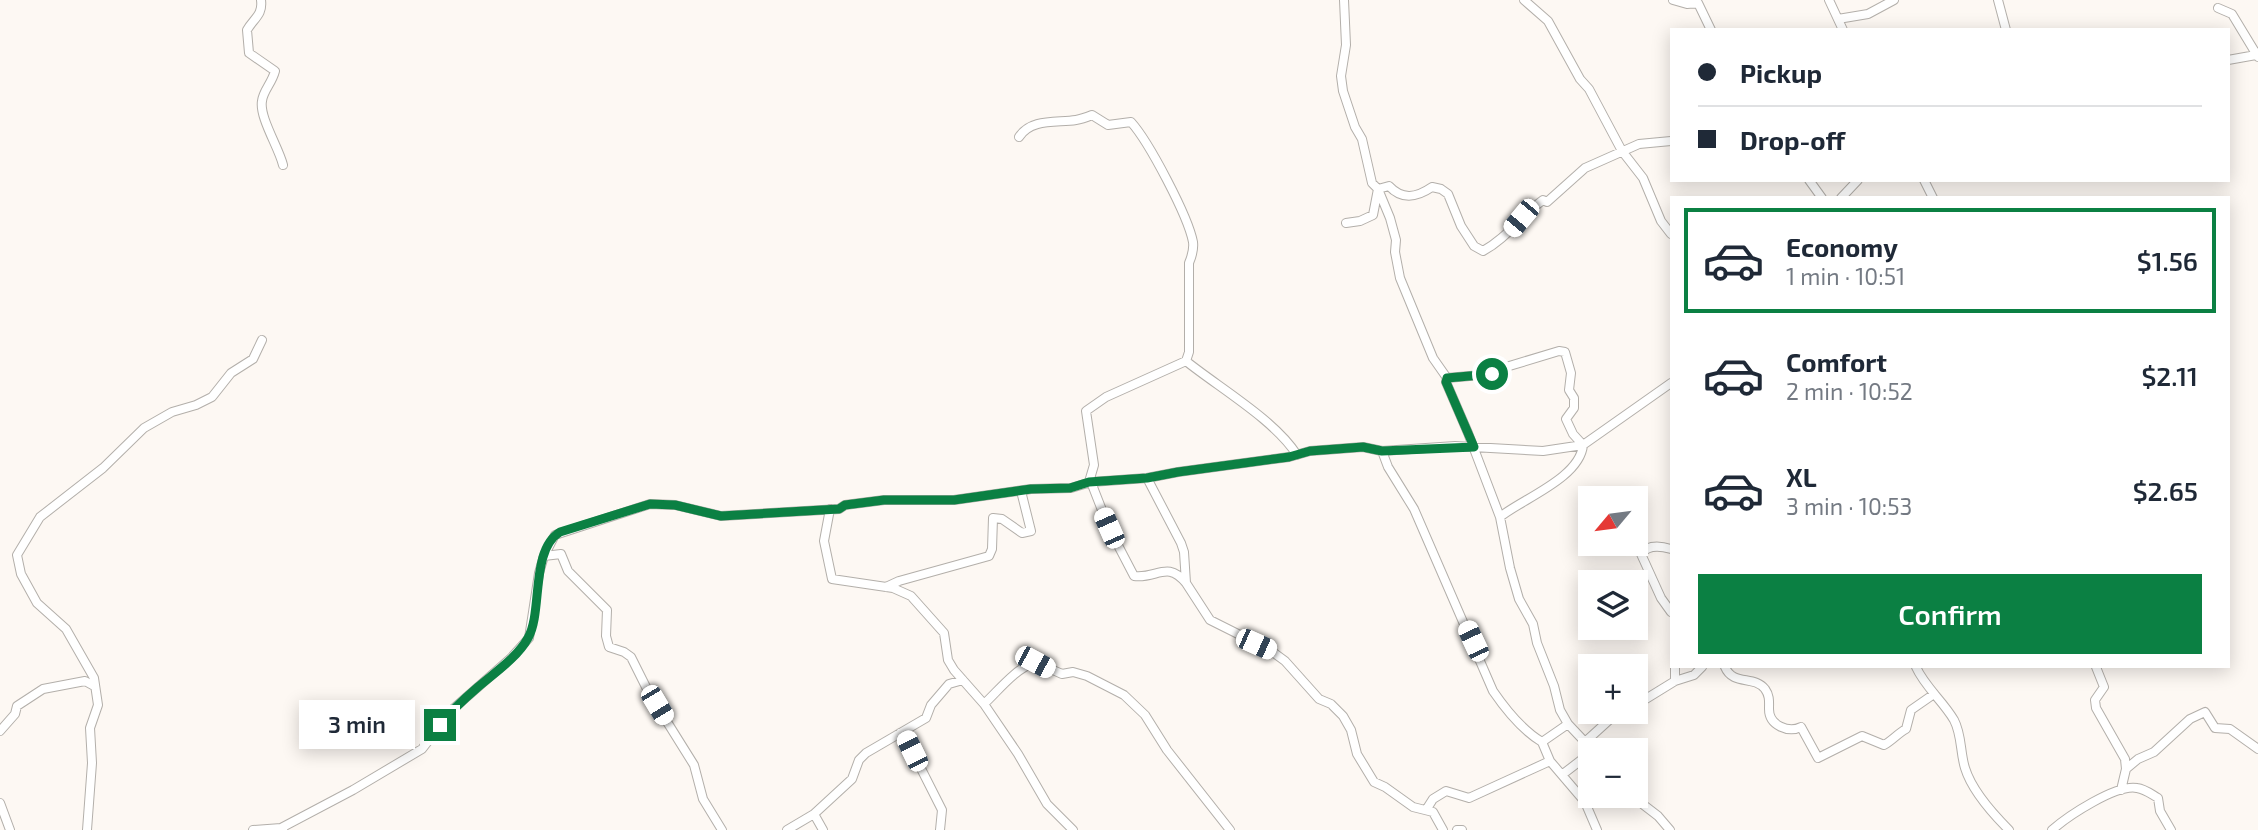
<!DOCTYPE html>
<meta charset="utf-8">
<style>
body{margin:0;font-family:"Exo 2",sans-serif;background:#f6f6f7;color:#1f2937;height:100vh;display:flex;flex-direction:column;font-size:26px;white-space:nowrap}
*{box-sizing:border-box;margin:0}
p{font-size:23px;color:#747a83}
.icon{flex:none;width:38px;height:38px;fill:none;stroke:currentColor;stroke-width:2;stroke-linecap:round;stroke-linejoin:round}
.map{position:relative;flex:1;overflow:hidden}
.drawer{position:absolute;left:1670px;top:196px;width:560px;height:472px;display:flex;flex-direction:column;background:#fff;border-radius:0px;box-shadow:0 4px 18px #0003}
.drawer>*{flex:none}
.top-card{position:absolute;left:1670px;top:28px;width:560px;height:154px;border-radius:0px;box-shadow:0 4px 18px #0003;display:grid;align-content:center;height:154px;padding:0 28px;background:#fff}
.needle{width:46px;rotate:241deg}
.tools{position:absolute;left:1578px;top:486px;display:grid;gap:14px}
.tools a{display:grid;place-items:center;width:70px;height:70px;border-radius:0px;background:#fff;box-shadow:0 4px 18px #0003;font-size:35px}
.end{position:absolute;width:32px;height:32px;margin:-16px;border:9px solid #0b8043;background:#fff;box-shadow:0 0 0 4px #fff}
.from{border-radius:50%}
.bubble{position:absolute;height:49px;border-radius:0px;background:#fff;box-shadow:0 4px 18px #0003;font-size:23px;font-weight:600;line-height:49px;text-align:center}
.car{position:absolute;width:21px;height:42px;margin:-21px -10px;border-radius:9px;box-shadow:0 0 5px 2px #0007;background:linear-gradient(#fff 24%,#345 0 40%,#fff 0 76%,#345 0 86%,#fff 0)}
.top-card b{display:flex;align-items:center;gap:24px;height:66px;font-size:26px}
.top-card b+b{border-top:2px solid #e0e1e3}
.top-card i{width:18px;height:18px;background:#1f2937}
ul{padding:12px 0 0;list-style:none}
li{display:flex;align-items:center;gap:21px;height:105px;margin:0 14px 10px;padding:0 14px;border:4px solid transparent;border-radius:0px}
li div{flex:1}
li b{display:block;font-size:26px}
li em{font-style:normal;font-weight:600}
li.on{border-color:#0b8043}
li>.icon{width:63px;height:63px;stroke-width:1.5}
.primary-button{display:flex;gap:14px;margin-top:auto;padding:14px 28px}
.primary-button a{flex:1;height:80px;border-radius:0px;background:#0b8043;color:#fff;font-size:28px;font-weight:600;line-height:80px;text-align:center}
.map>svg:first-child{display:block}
</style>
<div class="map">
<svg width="2258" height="830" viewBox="0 0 2258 830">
<rect width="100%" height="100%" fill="#fdf8f3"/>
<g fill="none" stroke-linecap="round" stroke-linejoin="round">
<defs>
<path id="minor" d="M261,0c2,15 -7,18 -14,30l2,23 26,18c-3,12 -12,20 -13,30 -3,16 17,47 21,64
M1344,0l2,45 -5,31 2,15 12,36 7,12 10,44 6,6 12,29 6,22 -1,12 5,26 33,80 14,20
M1524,0l24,21 32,58 9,10 33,62 21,27 18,43 10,13
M1673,0l14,4 11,-1 13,27
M1829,0l14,30
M1998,0l8,30
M2218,8l14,6 26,43
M1838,19l30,-5 26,-14
M2228,60l28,-5 2,-2
M1019,137c12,-19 38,-14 57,-17 6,-1 11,-3 16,-5l16,10 23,-3c18,20 57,94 62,120 1,8 -1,14 -4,21v89l-3,9
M1809,180l13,18
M1924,180l9,18
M1841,198l17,-18
M1346,223l14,-2 13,-6 5,-26 11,-3c13,14 27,12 43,1l9,2 7,5 13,32 13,20 9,5c24,-13 38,-35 60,-51l4,2 38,-34 54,-24 32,-3
M1382,451l6,16 26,42 79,182c13,19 29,39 49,51l26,-18 17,18 6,13
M1147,478l34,65 3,9 2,31 24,37 60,30 15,11 34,38 12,5 12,12 8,14 6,24 17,28 11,5 28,20 20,5 10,18
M1089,482l5,-17 -8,-54 20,-14 80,-36c32,26 89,59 111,94
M1091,482l18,46 25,48c23,3 33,-16 52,7
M830,509l-6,32 8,38 61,9 18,8 33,37 4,27 6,10 30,34
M1500,517c22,-18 80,-39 83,-72l-10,-11 -7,-15 8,-11v-10l-5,-8 2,-17 -6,-21 -6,-1 -53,16 -14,7 -45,4 -1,4 22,51 32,84 10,51 9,31 14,25 4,19 17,43 6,24 8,14
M1671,549c-10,-3 -23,-5 -30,5l20,44 10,14
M544,556l17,-2 7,17 39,39 -1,26 3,11 15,5 7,5 18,36 45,72 9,34 19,31
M886,587l13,-6 90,-25 3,-7 1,-31 9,1 20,14 9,-2 -10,-40
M1675,667v14
M1725,667c8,19 29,8 40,22 5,7 4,13 4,20 0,17 20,24 32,18l17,31 44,-22 22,9c9,-5 13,-11 22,-16l5,-19 23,-16
M1916,667c9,20 27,34 38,53 8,15 6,32 11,48 7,23 27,45 44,62
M2096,667l8,20 -9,13 1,8 29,51 1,10
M1636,705l39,-24 19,-6 8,-8
M0,731l15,-17 2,-8 26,-17 42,-8 9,5
M900,733l4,2 38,75 -2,20
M1585,742l33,-30
M1550,761l35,41
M1563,774l26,-20
M2121,790l5,-21 12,-10 16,-7 36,-33 15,-7 10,16 15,1 28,20
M1592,796l-7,6 12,28
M1632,796l26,20 12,14
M0,803l10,27
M1426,810l7,-11 13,-8 23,7 81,-37 -8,-19
M814,814l38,-35 7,-19 7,-7 60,-35 5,-13 18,-21 14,-4
M87,830l5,-67 -2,-35 8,-23 -4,-27 -28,-49 -29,-26 -16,-29 -4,-19 23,-38 63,-49 41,-40 28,-16 24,-7 16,-8 19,-24 22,-14 9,-19
M253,830l28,-2
M283,830l-2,-2 72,-38 69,-41 31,-40 58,-51 18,-20 10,-65 5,-17 11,-21 95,-31 25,1 46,11 118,-7 6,-4 39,-5h70l77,-11 40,-1 20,-6 56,-4 31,-6 111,-15 21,-6 53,-4 19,4 73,-5 88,5 40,-6 88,-62
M787,830l27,-16 9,16
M1073,830l-26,-26 -29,-50 -34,-50c15,-14 31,-35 51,-42l27,12 11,-2 14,4 37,19 21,20 22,35 63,80
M1457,830h5
M2052,830c16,-14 64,-46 85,-42 8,1 14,6 21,10l2,13 11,19"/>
</defs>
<use href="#minor" stroke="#b3afaa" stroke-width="10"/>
<use href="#minor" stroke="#fff" stroke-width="8"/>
</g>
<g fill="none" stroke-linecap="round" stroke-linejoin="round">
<path stroke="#0b8043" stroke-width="9" d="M440,725c11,-14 24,-26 38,-38 16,-14 39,-29 50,-49 15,-26 2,-88 32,-106l90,-28 25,1 46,11 118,-7 6,-4 39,-5h70l77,-11 39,-1 19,-6 58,-4 31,-6 111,-15 21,-6 53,-4 19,4 92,-4 -28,-65 1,-4 45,-4"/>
</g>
</svg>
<div class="tools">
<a><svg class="needle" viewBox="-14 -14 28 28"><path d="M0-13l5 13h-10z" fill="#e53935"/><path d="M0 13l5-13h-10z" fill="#747a83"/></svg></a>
<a><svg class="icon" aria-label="layers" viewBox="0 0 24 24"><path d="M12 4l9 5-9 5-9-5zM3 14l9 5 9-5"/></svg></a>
<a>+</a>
<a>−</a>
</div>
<i class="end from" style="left:1492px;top:374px"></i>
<i class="end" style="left:440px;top:725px"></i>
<div class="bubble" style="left:299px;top:700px;width:116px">3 min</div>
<i class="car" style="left:1521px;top:218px;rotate:220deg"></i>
<i class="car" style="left:1109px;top:528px;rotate:336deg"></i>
<i class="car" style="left:1473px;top:641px;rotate:335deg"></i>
<i class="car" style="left:1256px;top:644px;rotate:114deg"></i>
<i class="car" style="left:1035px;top:662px;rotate:118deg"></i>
<i class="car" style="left:657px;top:705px;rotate:149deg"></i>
<i class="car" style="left:912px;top:751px;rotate:334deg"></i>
<div class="top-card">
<b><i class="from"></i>Pickup</b>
<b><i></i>Drop-off</b>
</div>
<section class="drawer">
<ul>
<li class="on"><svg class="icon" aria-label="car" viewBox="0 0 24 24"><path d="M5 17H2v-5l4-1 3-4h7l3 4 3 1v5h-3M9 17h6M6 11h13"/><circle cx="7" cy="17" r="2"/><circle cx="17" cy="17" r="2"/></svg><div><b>Economy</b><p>1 min · 10:51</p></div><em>$1.56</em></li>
<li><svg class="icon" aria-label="car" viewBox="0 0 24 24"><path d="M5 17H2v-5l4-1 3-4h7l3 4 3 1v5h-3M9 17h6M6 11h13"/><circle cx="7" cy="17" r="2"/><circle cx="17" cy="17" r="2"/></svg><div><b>Comfort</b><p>2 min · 10:52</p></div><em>$2.11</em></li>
<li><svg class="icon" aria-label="car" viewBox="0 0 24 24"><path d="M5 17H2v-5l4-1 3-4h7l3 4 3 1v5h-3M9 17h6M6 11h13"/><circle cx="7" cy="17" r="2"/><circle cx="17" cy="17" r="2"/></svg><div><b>XL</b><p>3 min · 10:53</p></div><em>$2.65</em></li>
</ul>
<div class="primary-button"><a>Confirm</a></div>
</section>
</div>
